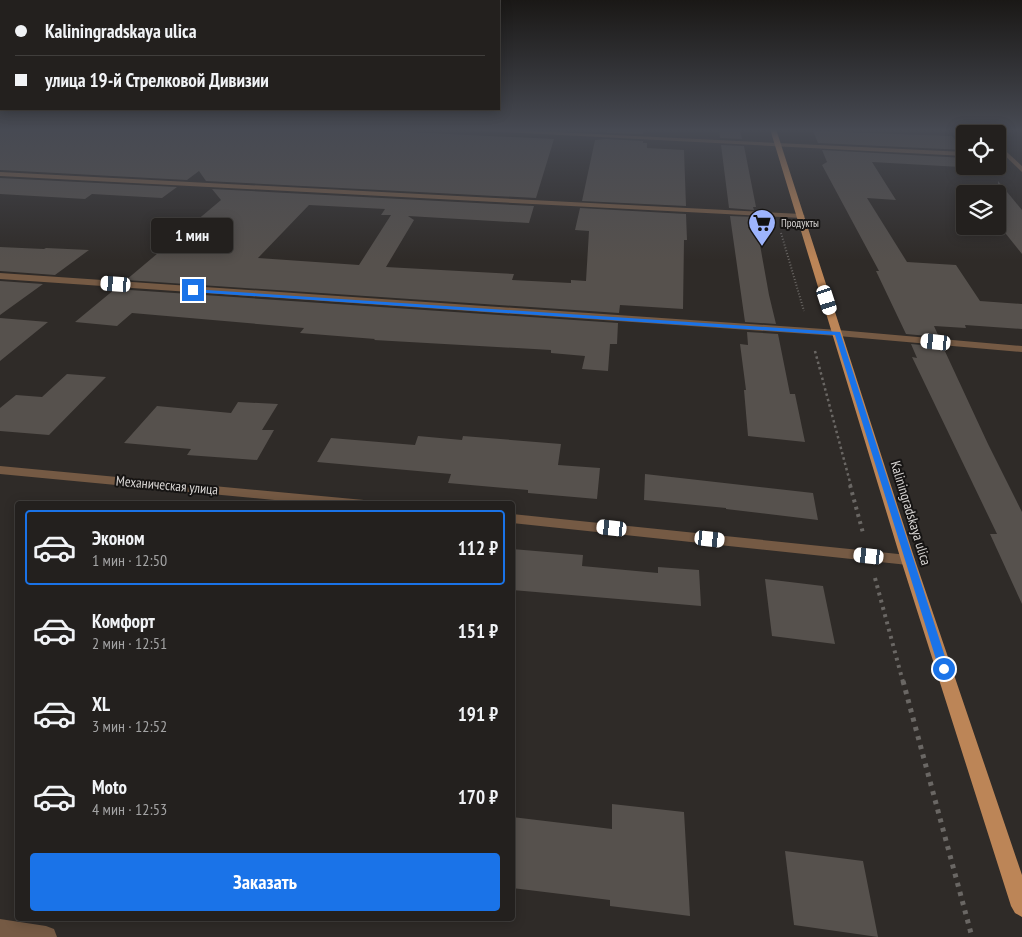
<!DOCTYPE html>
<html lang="ru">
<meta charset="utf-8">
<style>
body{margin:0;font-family:"PT Sans Narrow",sans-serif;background:#2b2827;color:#f1f3f6;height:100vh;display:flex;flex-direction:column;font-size:19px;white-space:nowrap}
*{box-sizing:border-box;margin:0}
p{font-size:16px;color:#a3a3a4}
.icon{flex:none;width:28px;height:28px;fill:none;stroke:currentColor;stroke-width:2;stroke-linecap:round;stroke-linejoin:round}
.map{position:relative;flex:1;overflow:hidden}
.side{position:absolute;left:15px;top:501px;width:500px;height:420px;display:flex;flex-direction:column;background:#23201e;border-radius:5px;box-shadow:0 2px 12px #0003,0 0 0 1px #403e3c}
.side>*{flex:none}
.banner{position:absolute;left:0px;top:0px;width:500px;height:110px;box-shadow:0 2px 12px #0003,0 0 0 1px #403e3c;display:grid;align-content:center;height:110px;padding:0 15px;background:#23201e}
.buttons{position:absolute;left:956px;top:125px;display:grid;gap:10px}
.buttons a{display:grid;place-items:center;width:50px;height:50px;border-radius:5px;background:#23201e;box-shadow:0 2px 12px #0003,0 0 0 1px #403e3c;font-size:25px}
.end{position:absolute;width:22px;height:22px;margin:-11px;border:6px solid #1a73e8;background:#fff;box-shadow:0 0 0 2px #fff}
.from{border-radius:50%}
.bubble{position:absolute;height:35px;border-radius:5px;background:#23201e;box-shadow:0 2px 12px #0003,0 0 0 1px #403e3c;font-size:16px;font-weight:700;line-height:35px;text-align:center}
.car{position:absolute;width:15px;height:30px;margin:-15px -8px;border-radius:6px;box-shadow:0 0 4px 1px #0007;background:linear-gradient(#fff 24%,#345 0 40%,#fff 0 76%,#345 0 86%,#fff 0)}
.banner b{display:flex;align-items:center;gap:18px;height:48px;font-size:19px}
.banner b+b{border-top:1px solid #403e3c}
.banner i{width:12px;height:12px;background:#f1f3f6}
ul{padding:9px 0 0;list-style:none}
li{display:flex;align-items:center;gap:15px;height:75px;margin:0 10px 8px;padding:0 5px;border:2px solid transparent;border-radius:5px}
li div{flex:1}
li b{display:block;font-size:19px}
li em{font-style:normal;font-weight:700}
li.current{border-color:#1a73e8}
li>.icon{width:45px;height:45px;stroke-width:1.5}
.action{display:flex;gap:10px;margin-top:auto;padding:10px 15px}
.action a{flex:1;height:58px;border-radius:5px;background:#1a73e8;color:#fff;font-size:20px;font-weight:700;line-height:58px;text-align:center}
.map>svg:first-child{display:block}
</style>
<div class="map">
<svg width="1022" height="937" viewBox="0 0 1022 937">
<rect width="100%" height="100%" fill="#2f2b28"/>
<path fill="#56514d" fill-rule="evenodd" d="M0,129h346l208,10 -18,59 -330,-17 -7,-10 -12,9 -187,-10z
M607,129h36v5l-36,-1z
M719,129h21l2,10 -22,-1z
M813,131l139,5 12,14 -146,-7z
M606,139l37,2v2h4v5l37,2 2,56 -104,-5 13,-61z
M721,145l23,1 12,61h-3l1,3 -25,-2z
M822,150l143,8v8h12l1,2 -106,-6 24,38 -29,-2 40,64 49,3 24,36 42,3v25l-57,-4 1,3 -32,-2 5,11 -33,-3 -30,-63h3l-57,-106 5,-3z
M0,178l177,9 -15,11 -70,-4 -7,5 -85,-5z
M998,181l24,29v44l-24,-30z
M212,189l322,17 -5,17 -121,-7 6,4 -28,47 128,7 -2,6 59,3v-3l15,1 3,-50 -14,-1 5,-22 106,6 1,26h-3l-1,69 -63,-4 -1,8 -493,-33 95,-80zM309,205l76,4 -4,6h10l-32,50 -101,-7z
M730,216l25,1 14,78 7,29 -31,-2z
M0,247l44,2 2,-1 43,2 -34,25 -55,-4z
M0,281l43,3 -43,31z
M115,289l503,34 -1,21h-7l-2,27 -26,-2 3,-13 -34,-3v-3l-177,-10 1,-1 -75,-6 4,-5 -172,-15 -15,13 -42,-4z
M0,318l48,4 -48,39z
M747,332l31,2 12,60h5l10,48 -57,-6 -4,-46h2l-6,-46 8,1z
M911,344l32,3 45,97 34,68v92l-32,-70h7l-85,-177 5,1z
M67,374l39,3 -57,58 -49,-4v-23l16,-13 26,2z
M238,402l40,2 -16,26h12l-17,30 -70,-5 4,-6 -67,-6 33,-37 74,7z
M418,436l44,4 1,-4 98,8 -3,21 42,3 -3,31 -69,-6v-3l-80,-7 3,-9 -134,-12 14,-24 84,7z
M645,474l168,19 5,27 -92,-11v-1l-82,-8z
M512,549l71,6 -1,11 76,7v-6l41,3 2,36 -189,-16z
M765,579l58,7 12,58 -63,-8z
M612,804l72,8 6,104 -80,-10v-6l-98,-12v-71l100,12z
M785,851l78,10 15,76 -84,-12z"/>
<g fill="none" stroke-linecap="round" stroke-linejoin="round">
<path stroke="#6a6764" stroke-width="2" stroke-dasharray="1 2" stroke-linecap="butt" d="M781,233l23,78"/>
<path stroke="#6a6764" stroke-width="2.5" stroke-dasharray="2.5 3" stroke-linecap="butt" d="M815,351l36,135"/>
<path stroke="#6a6764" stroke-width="4" stroke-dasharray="3 4.5" stroke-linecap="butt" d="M850,485l13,48
M875,578l28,104"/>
<path stroke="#6a6764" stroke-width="5" stroke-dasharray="4 5.5" stroke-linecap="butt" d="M903,681l69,256"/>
<path fill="#755a44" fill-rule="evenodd" d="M445,129h46l474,23v4z
M977,129h7l4,5h-7z
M998,144l24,22v6l-24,-23z
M0,172l801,42 4,2 -4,2 -801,-42z
M0,273l838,57 184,16v6l-184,-16 -838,-57z
M0,466l364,34 6,4h-54l-316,-30z
M512,514l396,41 5,1 2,4 -2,4 -5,1 -396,-42z
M0,919l46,7 8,3 3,8h-57z"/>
<path fill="#bc8557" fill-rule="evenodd" d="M770,129h6l139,431 107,315v42l-7,-4 -4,-7 -110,-346z"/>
</g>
<linearGradient id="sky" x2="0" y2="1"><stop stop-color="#1a1816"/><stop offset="0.5" stop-color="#474a53"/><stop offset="1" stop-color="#474a53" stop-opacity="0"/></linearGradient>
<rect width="1022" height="260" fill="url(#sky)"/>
<path fill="#1a73e8" d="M191,289l649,43 109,337 -5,4 -5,-4 -104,-334 -642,-43z"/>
<defs>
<symbol id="supermarket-pin" viewBox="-11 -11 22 30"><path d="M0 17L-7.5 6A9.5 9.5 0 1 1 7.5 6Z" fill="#9db4fd" stroke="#161413"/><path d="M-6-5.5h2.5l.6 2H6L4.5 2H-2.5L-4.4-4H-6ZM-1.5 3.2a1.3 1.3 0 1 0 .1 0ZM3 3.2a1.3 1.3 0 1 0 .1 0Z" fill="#111"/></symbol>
</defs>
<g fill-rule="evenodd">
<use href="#supermarket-pin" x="746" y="207" width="32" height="43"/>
</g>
<g text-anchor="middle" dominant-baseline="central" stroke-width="4" stroke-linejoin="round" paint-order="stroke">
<g font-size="11" fill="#dad7d5" stroke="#161413" text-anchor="start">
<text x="781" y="223">Продукты</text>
</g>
<g font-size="14" fill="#dad7d5" stroke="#161413">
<text transform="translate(167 485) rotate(5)">Механическая улица</text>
<text transform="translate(911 513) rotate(73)">Kaliningradskaya ulica</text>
</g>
</g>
</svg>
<div class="buttons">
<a><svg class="icon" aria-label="locate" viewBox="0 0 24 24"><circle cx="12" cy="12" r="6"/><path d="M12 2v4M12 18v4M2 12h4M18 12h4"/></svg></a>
<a><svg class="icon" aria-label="layers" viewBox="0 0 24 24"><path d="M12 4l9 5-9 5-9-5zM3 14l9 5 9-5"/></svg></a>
</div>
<i class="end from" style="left:944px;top:669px"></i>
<i class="end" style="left:193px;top:290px"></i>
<div class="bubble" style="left:151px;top:218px;width:82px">1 мин</div>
<i class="car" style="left:116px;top:284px;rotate:274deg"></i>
<i class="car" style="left:827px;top:300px;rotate:162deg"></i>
<i class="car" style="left:936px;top:342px;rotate:276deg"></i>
<i class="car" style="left:612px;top:528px;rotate:276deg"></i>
<i class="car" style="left:710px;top:539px;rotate:96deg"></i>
<i class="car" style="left:869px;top:556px;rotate:276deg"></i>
<div class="banner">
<b><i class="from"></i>Kaliningradskaya ulica</b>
<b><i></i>улица 19-й Стрелковой Дивизии</b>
</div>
<section class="side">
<ul>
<li class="current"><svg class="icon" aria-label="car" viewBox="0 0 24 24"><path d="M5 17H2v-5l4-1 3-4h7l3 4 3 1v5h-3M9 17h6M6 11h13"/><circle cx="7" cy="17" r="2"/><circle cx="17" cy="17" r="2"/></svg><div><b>Эконом</b><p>1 мин · 12:50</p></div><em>112 ₽</em></li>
<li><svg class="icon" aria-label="car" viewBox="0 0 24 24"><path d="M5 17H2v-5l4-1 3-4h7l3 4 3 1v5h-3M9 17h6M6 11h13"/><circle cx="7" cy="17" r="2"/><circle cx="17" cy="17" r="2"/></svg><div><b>Комфорт</b><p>2 мин · 12:51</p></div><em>151 ₽</em></li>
<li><svg class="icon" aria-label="car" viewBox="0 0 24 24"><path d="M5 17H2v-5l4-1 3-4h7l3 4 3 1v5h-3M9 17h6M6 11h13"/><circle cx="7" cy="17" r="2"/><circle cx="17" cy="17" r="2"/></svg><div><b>XL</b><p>3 мин · 12:52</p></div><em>191 ₽</em></li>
<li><svg class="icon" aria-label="car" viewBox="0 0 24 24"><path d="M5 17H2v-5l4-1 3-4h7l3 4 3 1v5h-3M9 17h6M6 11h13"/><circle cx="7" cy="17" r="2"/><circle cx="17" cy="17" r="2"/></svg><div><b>Moto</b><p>4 мин · 12:53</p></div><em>170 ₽</em></li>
</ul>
<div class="action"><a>Заказать</a></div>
</section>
</div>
